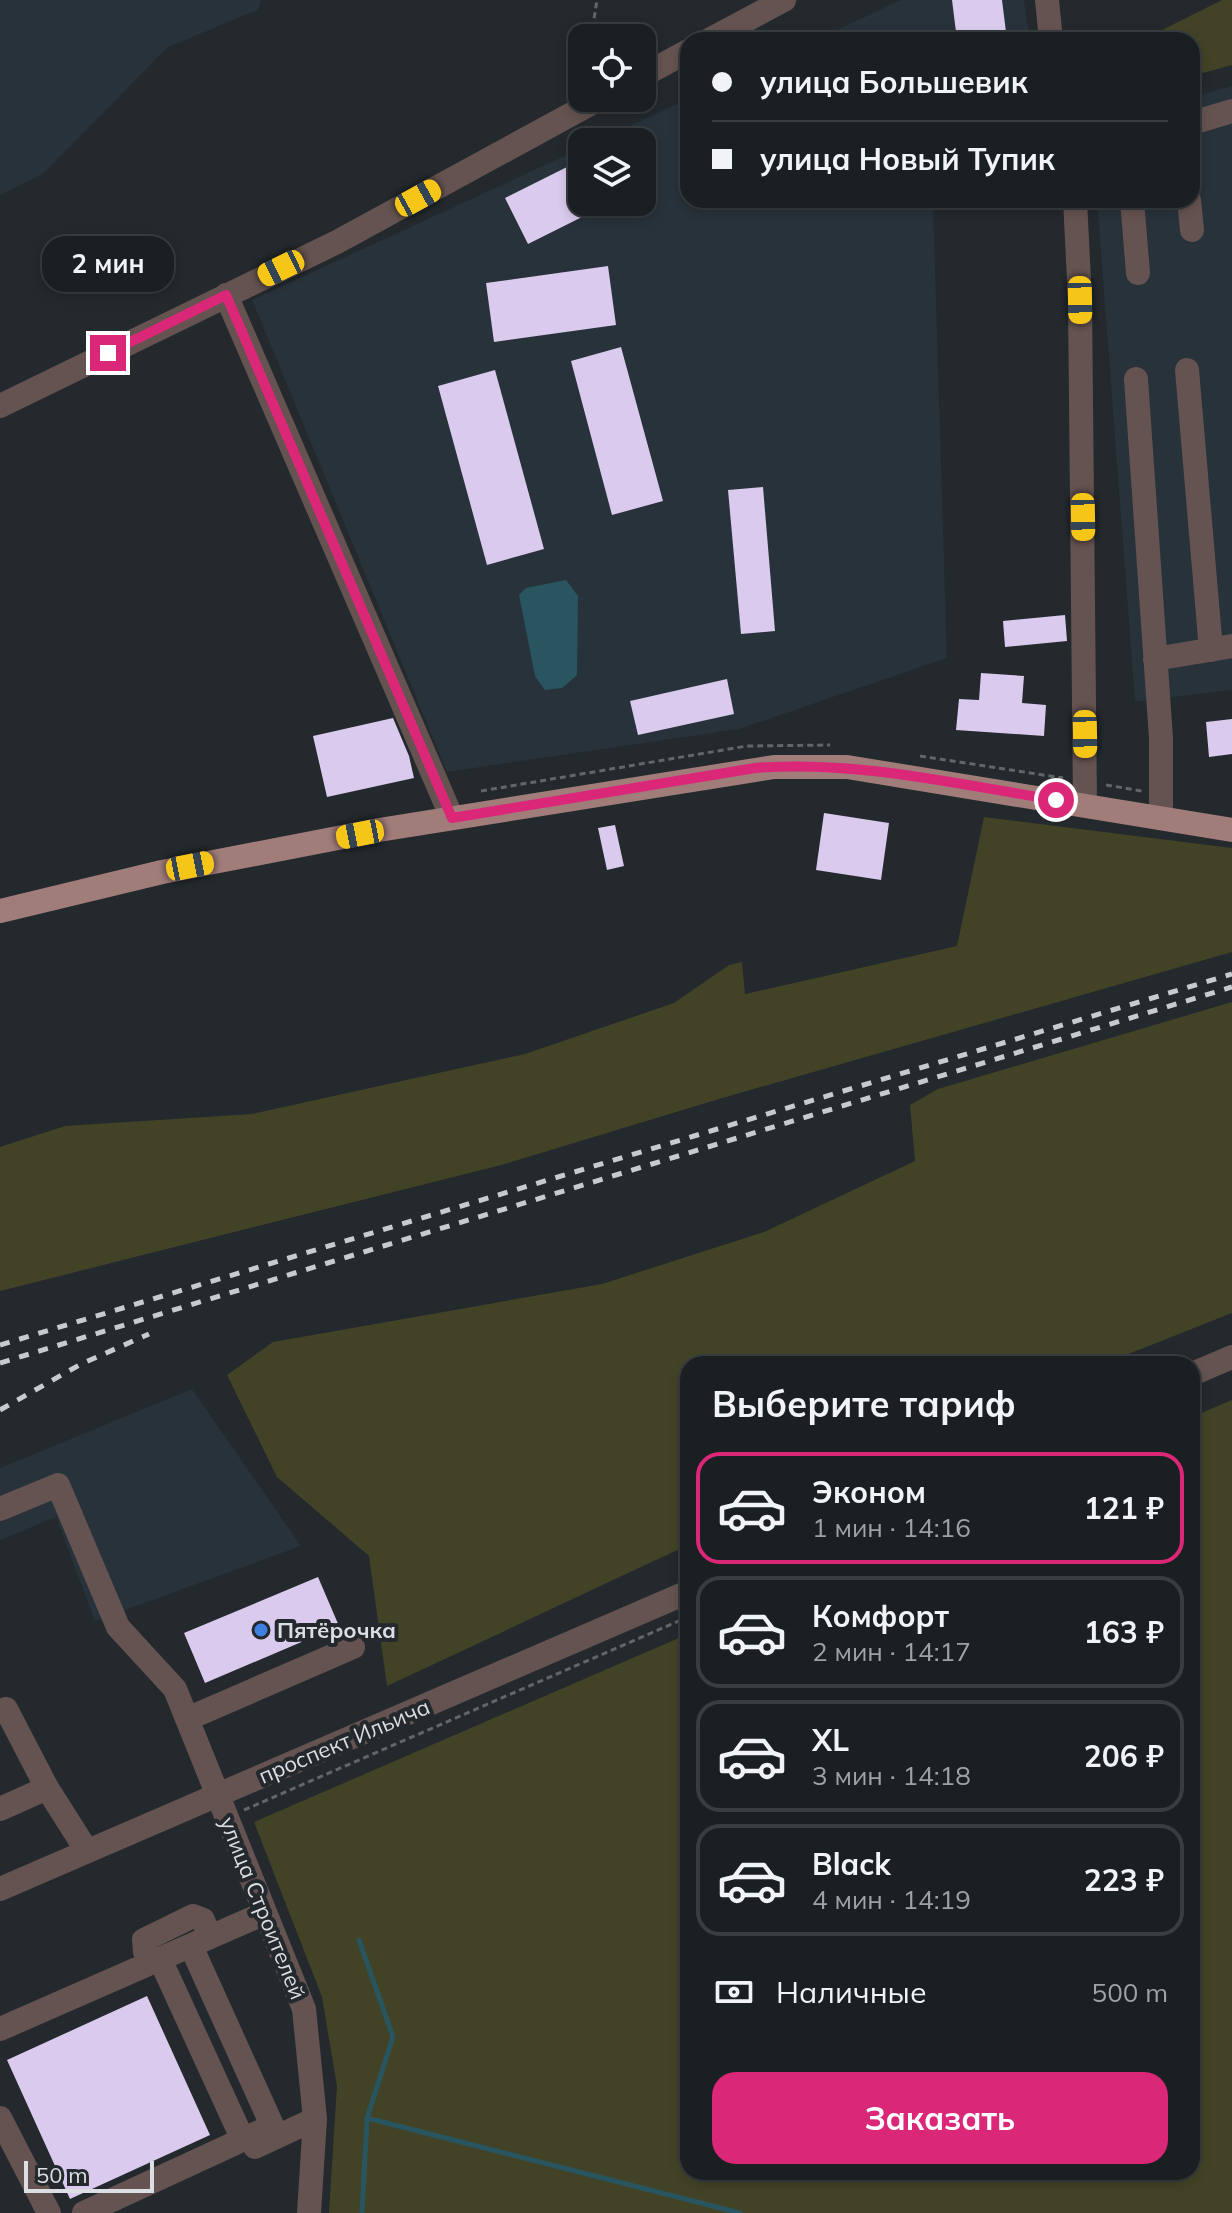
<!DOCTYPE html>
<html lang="ru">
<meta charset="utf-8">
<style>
body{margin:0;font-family:Mulish,sans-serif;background:#272c2f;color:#f1f3f6;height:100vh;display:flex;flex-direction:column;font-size:30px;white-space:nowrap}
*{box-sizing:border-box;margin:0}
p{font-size:26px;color:#9fa2a5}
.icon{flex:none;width:44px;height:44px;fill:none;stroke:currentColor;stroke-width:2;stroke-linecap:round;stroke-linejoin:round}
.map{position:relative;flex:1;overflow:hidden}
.drawer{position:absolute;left:680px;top:1356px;width:520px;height:824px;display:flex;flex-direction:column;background:#1a1f22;border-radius:24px;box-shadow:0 4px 12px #0003,0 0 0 2px #383d40}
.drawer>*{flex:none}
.top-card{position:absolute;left:680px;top:32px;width:520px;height:176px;border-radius:24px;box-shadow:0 4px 12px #0003,0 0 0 2px #383d40;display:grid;align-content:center;height:176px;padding:0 32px;background:#1a1f22}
.tools{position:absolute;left:568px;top:24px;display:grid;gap:16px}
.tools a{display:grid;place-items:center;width:88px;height:88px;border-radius:16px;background:#1a1f22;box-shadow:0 4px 12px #0003,0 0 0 2px #383d40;font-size:40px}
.scale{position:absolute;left:24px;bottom:20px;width:130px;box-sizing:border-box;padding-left:8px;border:4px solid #dbdee2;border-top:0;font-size:22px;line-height:28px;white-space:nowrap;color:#dbdee2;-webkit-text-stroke:6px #23292d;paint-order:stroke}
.end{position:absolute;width:36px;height:36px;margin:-18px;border:10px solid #db2777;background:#fff;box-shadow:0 0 0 4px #fff}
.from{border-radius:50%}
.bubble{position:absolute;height:56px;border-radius:24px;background:#1a1f22;box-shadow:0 4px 12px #0003,0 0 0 2px #383d40;font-size:26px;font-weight:700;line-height:56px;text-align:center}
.car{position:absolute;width:24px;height:48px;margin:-24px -12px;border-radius:10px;box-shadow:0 0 6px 2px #0007;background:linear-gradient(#f5c518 24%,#345 0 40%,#f5c518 0 76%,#345 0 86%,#f5c518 0)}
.top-card b{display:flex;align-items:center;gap:28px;height:76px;font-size:30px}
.top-card b+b{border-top:2px solid #383d40}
.top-card i{width:20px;height:20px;background:#f1f3f6}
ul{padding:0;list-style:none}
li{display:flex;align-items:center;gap:24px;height:112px;margin:0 16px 12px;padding:0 16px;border:4px solid #383d40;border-radius:24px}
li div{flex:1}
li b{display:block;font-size:30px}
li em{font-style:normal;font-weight:700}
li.selected{border-color:#db2777}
li>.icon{width:72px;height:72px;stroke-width:1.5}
h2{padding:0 32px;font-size:36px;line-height:96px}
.pay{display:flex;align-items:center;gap:20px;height:88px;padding:0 32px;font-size:30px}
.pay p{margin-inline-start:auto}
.cta{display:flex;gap:16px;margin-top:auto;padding:16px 32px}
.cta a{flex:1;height:92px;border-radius:24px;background:#db2777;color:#fff;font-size:32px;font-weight:700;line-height:92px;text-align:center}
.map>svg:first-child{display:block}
</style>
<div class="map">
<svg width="1232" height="2213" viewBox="0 0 1232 2213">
<rect width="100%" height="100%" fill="#23292d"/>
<path fill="#28323a" d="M0,0h261l-3,10 -90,37 -125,127 -43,21z
M901,0h123l6,40h-215z
M1232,86v604l-97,12 -38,-502h95v-103z
M688,99v101h245l14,458 -208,71 -292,43 -195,-472 330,-152v54h60v-60h-47z
M192,1389l109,157 -206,75 -39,-104 -56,23v-72z"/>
<path fill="#424326" d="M1222,0h10v65l-40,11v-36h-50z
M984,817l248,31v104l-513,147 -218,66 -501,126v-144l65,-21 187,-12 273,-60 149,-51 55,-38 13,-3 3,32 212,-48z
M1232,1002v311l-129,51h-415v181l-301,141 -18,-130 -92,-79 -50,-102 46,-33 329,-58 162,-52 151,-71 -5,-56 28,-16z
M1232,1400v813h-903l8,-127 -15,-89 -68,-175 434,-188v538h504v-755z"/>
<path fill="#28555f" d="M566,580l12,16 -1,79 -15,13 -17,2 -10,-14 -16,-81 7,-7z"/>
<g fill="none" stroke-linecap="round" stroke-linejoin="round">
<path stroke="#28555f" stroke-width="5" d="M359,1940l34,97 -26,81 -5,95
M367,2118l373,95"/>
</g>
<path fill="#dacaed" d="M952,0h50l5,40h-50z
M577,162l5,11v29h30l-84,42 -23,-46z
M608,266l8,59 -122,17 -8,-59z
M621,347l42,154 -51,14 -41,-154z
M495,370l49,179 -57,16 -49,-179z
M763,487l12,144 -34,3 -13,-144z
M1065,615l2,26 -62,6 -2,-26z
M981,673l43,3 -2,27 24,2 -2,31 -88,-6 3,-31 20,1z
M727,679l7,35 -96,21 -8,-34z
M393,718l16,38 5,22 -87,19 -14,-61z
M1232,719v35l-23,3 -3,-35z
M824,813l65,10 -8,57 -65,-10z
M615,825l9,41 -17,4 -9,-42z
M318,1577l21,49 -134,57 -21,-50z
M147,1996l63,139 -140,64 -63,-139z"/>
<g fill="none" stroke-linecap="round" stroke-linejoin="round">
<path stroke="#61666a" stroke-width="3" stroke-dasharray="6 4" stroke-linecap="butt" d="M591,38l6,-38
M920,756l143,22
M1106,785l36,6
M481,791l266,-45 83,-1
M244,1810l444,-193"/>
<path stroke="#655351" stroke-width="24" d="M1047,0l4,40
M709,40l75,-40
M642,76l46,-25
M1192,123l40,-12
M1075,200l5,100 5,505
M1132,200l6,73
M1189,200l3,30
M226,295l226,523
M1187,370l24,280
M1136,379l25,359v80
M0,406l337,-164 264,-144
M1155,659l77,-13
M1192,1374l40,-17
M0,1509l58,-24 60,142 57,62 129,320 11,110 -6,94
M0,1712l6,-3 41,79
M187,1719l166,-72
M0,1809l47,-21 40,63
M0,1889l688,-297
M160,1959l83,181
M151,1963l-6,-11 -1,-12 49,-24 10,4 7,17
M0,2029l265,-116
M0,2118l49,95
M255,2147l60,-28
M84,2213l184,-85 3,-5 -80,-177"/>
<path stroke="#a17d7a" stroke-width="24" d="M0,911l162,-39 217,-42 395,-63h73l385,63"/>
<path stroke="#c7cace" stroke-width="5" stroke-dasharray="10 10" stroke-linecap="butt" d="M0,1345l1232,-371
M0,1363l1232,-376
M0,1410l81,-46 68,-30"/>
</g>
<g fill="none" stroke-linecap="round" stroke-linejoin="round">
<path stroke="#db2777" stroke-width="10" d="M108,353l118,-58 226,523 303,-50c100,-8 201,16 301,32"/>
</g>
<circle fill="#3f7fe0" stroke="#23292d" stroke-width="3" cx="261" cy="1630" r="8"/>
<g text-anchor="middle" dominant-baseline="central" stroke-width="8" stroke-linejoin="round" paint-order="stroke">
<g font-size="22" font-weight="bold" fill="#dbdee2" stroke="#23292d" text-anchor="start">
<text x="277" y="1630">Пятёрочка</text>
</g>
<g font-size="22" fill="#dbdee2" stroke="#23292d">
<text transform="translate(344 1741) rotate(-23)">проспект Ильича</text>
<text transform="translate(263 1908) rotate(68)">улица Строителей</text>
</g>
</g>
</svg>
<div class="tools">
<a><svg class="icon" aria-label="locate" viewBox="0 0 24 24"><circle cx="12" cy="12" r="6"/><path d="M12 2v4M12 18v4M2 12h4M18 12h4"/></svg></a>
<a><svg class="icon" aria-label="layers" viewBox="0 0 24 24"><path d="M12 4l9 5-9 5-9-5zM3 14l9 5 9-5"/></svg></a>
</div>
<div class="scale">50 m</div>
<i class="end from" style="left:1056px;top:800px"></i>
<i class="end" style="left:108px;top:353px"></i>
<div class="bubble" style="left:42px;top:236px;width:132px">2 мин</div>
<i class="car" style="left:418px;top:198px;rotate:61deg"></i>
<i class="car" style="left:281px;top:268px;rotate:244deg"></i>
<i class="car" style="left:1080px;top:300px;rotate:179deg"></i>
<i class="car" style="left:1083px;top:517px;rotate:179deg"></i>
<i class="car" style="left:1085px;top:734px;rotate:179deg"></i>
<i class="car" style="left:360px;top:834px;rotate:259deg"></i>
<i class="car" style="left:190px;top:866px;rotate:79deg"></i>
<div class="top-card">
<b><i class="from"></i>улица Большевик</b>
<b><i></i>улица Новый Тупик</b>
</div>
<section class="drawer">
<h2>Выберите тариф</h2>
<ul>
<li class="selected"><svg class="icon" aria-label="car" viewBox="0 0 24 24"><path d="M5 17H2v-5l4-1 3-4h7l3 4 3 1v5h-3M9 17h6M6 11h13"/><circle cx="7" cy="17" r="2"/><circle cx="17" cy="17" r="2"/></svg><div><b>Эконом</b><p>1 мин · 14:16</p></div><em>121 ₽</em></li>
<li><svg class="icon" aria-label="car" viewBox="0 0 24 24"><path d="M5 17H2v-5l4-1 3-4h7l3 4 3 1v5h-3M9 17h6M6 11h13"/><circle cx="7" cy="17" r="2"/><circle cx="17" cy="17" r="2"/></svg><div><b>Комфорт</b><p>2 мин · 14:17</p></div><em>163 ₽</em></li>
<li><svg class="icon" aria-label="car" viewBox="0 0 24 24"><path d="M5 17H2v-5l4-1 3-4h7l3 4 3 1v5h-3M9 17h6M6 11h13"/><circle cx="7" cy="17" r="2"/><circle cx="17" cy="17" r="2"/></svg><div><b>XL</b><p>3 мин · 14:18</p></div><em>206 ₽</em></li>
<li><svg class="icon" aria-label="car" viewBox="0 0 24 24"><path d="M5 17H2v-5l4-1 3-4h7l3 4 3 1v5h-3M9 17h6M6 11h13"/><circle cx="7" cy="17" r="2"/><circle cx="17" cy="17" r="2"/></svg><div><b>Black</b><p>4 мин · 14:19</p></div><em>223 ₽</em></li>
</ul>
<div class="pay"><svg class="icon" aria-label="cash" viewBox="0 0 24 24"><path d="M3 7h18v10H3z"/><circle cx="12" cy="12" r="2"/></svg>Наличные<p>500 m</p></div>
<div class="cta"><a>Заказать</a></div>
</section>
</div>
